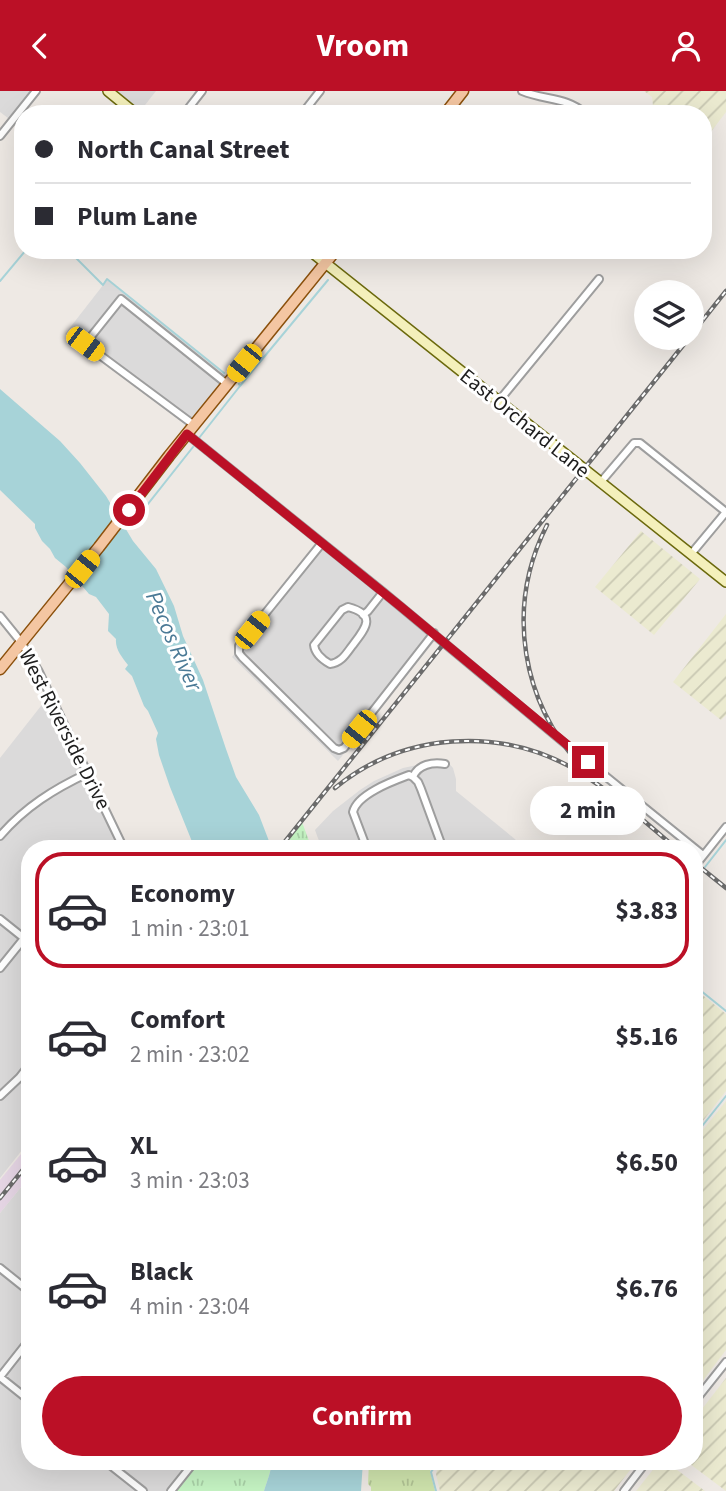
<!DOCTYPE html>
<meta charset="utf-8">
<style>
body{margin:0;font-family:"Source Sans 3",sans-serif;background:#f7f7f7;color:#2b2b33;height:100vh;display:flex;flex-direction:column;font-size:26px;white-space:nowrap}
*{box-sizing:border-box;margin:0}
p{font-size:23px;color:#7c7c81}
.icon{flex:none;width:38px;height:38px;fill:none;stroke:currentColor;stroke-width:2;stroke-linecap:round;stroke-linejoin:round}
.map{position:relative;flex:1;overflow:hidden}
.sheet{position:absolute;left:21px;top:749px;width:682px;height:630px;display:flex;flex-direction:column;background:#fff;border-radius:28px;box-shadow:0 7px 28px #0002}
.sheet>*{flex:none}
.banner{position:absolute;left:14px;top:14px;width:698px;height:154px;border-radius:28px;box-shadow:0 7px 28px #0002;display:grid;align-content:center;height:154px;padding:0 21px;background:#fff}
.fabs{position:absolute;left:634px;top:189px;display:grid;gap:14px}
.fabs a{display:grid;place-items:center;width:70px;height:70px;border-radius:50%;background:#fff;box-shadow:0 7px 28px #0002;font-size:35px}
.end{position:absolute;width:32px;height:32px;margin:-16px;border:9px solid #bb1026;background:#fff;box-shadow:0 0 0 4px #fff}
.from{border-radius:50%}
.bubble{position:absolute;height:49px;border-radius:24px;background:#fff;box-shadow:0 7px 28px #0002;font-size:23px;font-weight:700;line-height:49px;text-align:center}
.car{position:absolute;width:21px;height:42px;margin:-21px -10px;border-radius:9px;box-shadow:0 0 5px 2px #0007;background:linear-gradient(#f5c518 24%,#345 0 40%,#f5c518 0 76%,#345 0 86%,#f5c518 0)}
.banner b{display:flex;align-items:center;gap:24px;height:66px;font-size:26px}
.banner b+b{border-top:2px solid #e1e1e2}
.banner i{width:18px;height:18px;background:#2b2b33}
ul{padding:12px 0 0;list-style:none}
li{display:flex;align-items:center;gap:21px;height:116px;margin:0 14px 10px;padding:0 7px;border:4px solid transparent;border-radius:28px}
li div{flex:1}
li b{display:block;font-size:26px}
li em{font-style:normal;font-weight:700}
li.on{border-color:#bb1026}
li>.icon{width:63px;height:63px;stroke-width:1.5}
.cta{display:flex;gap:14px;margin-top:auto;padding:14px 21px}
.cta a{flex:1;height:80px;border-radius:42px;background:#bb1026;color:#fff;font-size:28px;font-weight:700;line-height:80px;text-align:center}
header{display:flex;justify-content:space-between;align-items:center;height:91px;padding:0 21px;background:#bb1026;color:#fff;font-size:32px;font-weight:700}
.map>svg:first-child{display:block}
</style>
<header><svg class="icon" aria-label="back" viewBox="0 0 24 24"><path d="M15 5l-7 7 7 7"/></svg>Vroom<svg class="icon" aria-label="person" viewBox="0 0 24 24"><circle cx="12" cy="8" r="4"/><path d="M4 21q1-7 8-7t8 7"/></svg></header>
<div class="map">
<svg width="726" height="1400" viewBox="0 0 726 1400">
<defs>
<pattern id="farmland-furrows" width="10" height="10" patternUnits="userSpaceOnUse" patternTransform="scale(1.75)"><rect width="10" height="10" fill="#ebead0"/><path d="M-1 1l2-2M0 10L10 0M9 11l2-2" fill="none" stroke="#c9c8b2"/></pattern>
<pattern id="grass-tufts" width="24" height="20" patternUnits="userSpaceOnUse" patternTransform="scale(1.75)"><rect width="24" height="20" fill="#cfe4ad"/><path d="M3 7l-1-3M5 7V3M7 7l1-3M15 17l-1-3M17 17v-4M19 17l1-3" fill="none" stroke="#b1c394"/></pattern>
<pattern id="park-tufts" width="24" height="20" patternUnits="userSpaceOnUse" patternTransform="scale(1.75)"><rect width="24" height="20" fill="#c6f5c4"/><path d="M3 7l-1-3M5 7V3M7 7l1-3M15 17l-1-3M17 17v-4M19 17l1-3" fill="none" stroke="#aad2a8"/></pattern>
</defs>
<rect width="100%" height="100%" fill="#eee9e4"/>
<path fill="#dbdada" d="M0,0h36l-24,30 -12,-9z
M108,0h48l-18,23z
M107,189l124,99 -40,50 -126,-95z
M323,456l114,91 -99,123 -106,-104z
M48,606l74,152h-92v291l-30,38v-420z
M445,668l8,9 3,11v12l71,58h-205l-7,-19 18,-19 27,-21 14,-9 29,-13z
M30,1085v285h165l-24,30h-171v-278z"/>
<path fill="#e6d6e5" d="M30,1052v33l-30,37v-33z"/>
<path fill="url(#farmland-furrows)" d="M644,0h82v21l-22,29v-27h-50l-2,-17z
M641,440l59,48 -46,56 -59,-48z
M726,523v101l-5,5 -48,-38z
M695,898l31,25v77l-31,40z
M726,1010v249l-25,33 -6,3v-246z
M726,1287v113l-40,-30h9v-43z
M443,1370h194l-23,30h-174l-4,-17 1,-4z
M660,1370l7,2 13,9 25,19h-69z"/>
<path fill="url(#grass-tufts)" d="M369,1370h68l-7,10 5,20h-64v-4l-3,-3z"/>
<path fill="url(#park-tufts)" d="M302,731l10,27h-32z
M195,1370h77c-1,11 -5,20 -8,30h-93z"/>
<path fill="#a7d3d8" d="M0,298l60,52 20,22 26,33 27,45 23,28 18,37 9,30 20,44 23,69 10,28 23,38 13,34h-77l-25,-62 -11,-32 -3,-16 2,-6 -10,-22 -4,-5 -12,-30 -7,-7 3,-4c-6,-8 -13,-16 -12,-26l-8,-8 1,-17 -13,-17 -7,-3 -23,-27 -11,-9 -5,-9 -8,-8 -7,-13v-4l-35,-34z
M272,1370h91l-2,30h-97c3,-10 7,-19 8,-30z"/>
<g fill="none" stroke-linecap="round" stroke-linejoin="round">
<path stroke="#a7d3d8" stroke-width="2" d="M68,159l35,35 4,-6 117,94
M0,190l26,-31
M240,295l88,-106
M199,347l41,-52 -1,-2
M140,423l53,-67
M705,776l21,-27
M695,789l5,-7
M695,895l31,25
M695,1044l31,-39
M436,1400l-5,-19 8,-11"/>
<defs>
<path id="street" d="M522,0c24,10 43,5 64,23
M184,23l18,-23
M302,23l18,-23
M0,45l36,-45
M498,311l101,-123
M194,334l-109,-81 36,-45 106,85
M187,343l196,158 179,149 141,114
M600,392l34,-40h6l86,69 -35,42
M322,452l-83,103v7l3,4 92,91 5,2 5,-2 90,-115
M348,516c30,8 17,22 4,39 -6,8 -11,17 -22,18 -7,-4 -15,-10 -16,-19l28,-35z
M363,524l5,-4 15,-19
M0,525l21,26 17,28 86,179
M413,686l5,5 3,7 22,60
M413,686c5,-13 20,-15 32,-13
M0,745c25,-29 54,-47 88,-63
M586,755l4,3
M367,758l-14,-37c4,-18 40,-31 56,-37l4,2
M695,775l31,-39
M0,828l30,24
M0,877l30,-37
M0,1005l19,-18 11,-14
M0,1177l30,24
M0,1286l30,-38
M0,1286l30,24
M695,1310l31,-39
M105,1370l38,30
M171,1400l24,-30
M624,1400l23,-30"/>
<path id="secondary" d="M108,0l28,23
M309,159l417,332"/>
<path id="primary" d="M445,23l18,-23
M0,578l99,-122 70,-91 167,-206"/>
</defs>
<use href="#street" stroke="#9e9e9e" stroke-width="10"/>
<use href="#secondary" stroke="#6b690d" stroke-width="12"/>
<use href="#primary" stroke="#8b500c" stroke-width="13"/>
<use href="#street" stroke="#fff" stroke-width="6"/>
<use href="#secondary" stroke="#f4f0bb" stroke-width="9"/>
<use href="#primary" stroke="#f4c6a2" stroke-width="10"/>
<defs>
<path id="rail" d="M691,244l35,-44
M547,434c-42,83 -26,179 38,245
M335,697c68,-56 165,-62 241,-18 36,22 69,52 101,79
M279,758l410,-511
M695,772l31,25
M0,1107l30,-37"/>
</defs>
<use href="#rail" stroke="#6b6b6b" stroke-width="4.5"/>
<use href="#rail" stroke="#fff" stroke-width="2" stroke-dasharray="5" stroke-linecap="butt"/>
</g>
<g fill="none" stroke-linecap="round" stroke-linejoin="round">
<path stroke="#bb1026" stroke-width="9" d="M129,419l58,-76 213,172 188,156"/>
</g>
<g text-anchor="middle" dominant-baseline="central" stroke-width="6" stroke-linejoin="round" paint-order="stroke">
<g font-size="21" fill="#1d1d1d" stroke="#fff">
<text transform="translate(525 332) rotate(39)">East Orchard Lane</text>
<text transform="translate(65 638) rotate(63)">West Riverside Drive</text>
</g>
<g font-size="23" font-style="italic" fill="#4b7a96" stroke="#fff">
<text transform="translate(174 550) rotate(66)">Pecos River</text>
</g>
</g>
</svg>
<div class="fabs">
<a><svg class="icon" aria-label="layers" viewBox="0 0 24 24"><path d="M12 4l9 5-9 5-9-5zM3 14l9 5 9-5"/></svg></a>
</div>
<i class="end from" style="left:129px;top:419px"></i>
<i class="end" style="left:588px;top:671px"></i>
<div class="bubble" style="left:530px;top:695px;width:116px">2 min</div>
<i class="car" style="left:85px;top:253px;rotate:127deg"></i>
<i class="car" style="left:244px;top:272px;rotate:219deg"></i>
<i class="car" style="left:82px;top:478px;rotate:39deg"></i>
<i class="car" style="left:252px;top:539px;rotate:39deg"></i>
<i class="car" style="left:359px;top:638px;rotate:219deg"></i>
<div class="banner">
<b><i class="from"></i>North Canal Street</b>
<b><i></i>Plum Lane</b>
</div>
<section class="sheet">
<ul>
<li class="on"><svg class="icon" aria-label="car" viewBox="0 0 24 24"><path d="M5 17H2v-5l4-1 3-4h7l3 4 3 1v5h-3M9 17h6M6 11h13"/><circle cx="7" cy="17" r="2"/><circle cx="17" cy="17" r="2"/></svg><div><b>Economy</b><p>1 min · 23:01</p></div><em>$3.83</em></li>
<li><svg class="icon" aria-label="car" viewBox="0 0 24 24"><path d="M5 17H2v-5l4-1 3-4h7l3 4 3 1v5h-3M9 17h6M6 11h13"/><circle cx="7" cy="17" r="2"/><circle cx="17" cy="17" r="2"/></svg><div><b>Comfort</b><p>2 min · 23:02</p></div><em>$5.16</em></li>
<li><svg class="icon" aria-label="car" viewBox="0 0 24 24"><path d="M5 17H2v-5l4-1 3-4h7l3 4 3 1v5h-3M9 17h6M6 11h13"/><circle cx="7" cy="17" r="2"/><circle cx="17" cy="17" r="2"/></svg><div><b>XL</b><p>3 min · 23:03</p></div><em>$6.50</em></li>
<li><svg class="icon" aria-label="car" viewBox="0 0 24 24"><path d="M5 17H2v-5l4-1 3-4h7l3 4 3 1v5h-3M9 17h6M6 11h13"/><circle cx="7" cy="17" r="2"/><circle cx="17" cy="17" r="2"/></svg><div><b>Black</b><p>4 min · 23:04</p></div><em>$6.76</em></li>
</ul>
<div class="cta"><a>Confirm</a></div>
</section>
</div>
